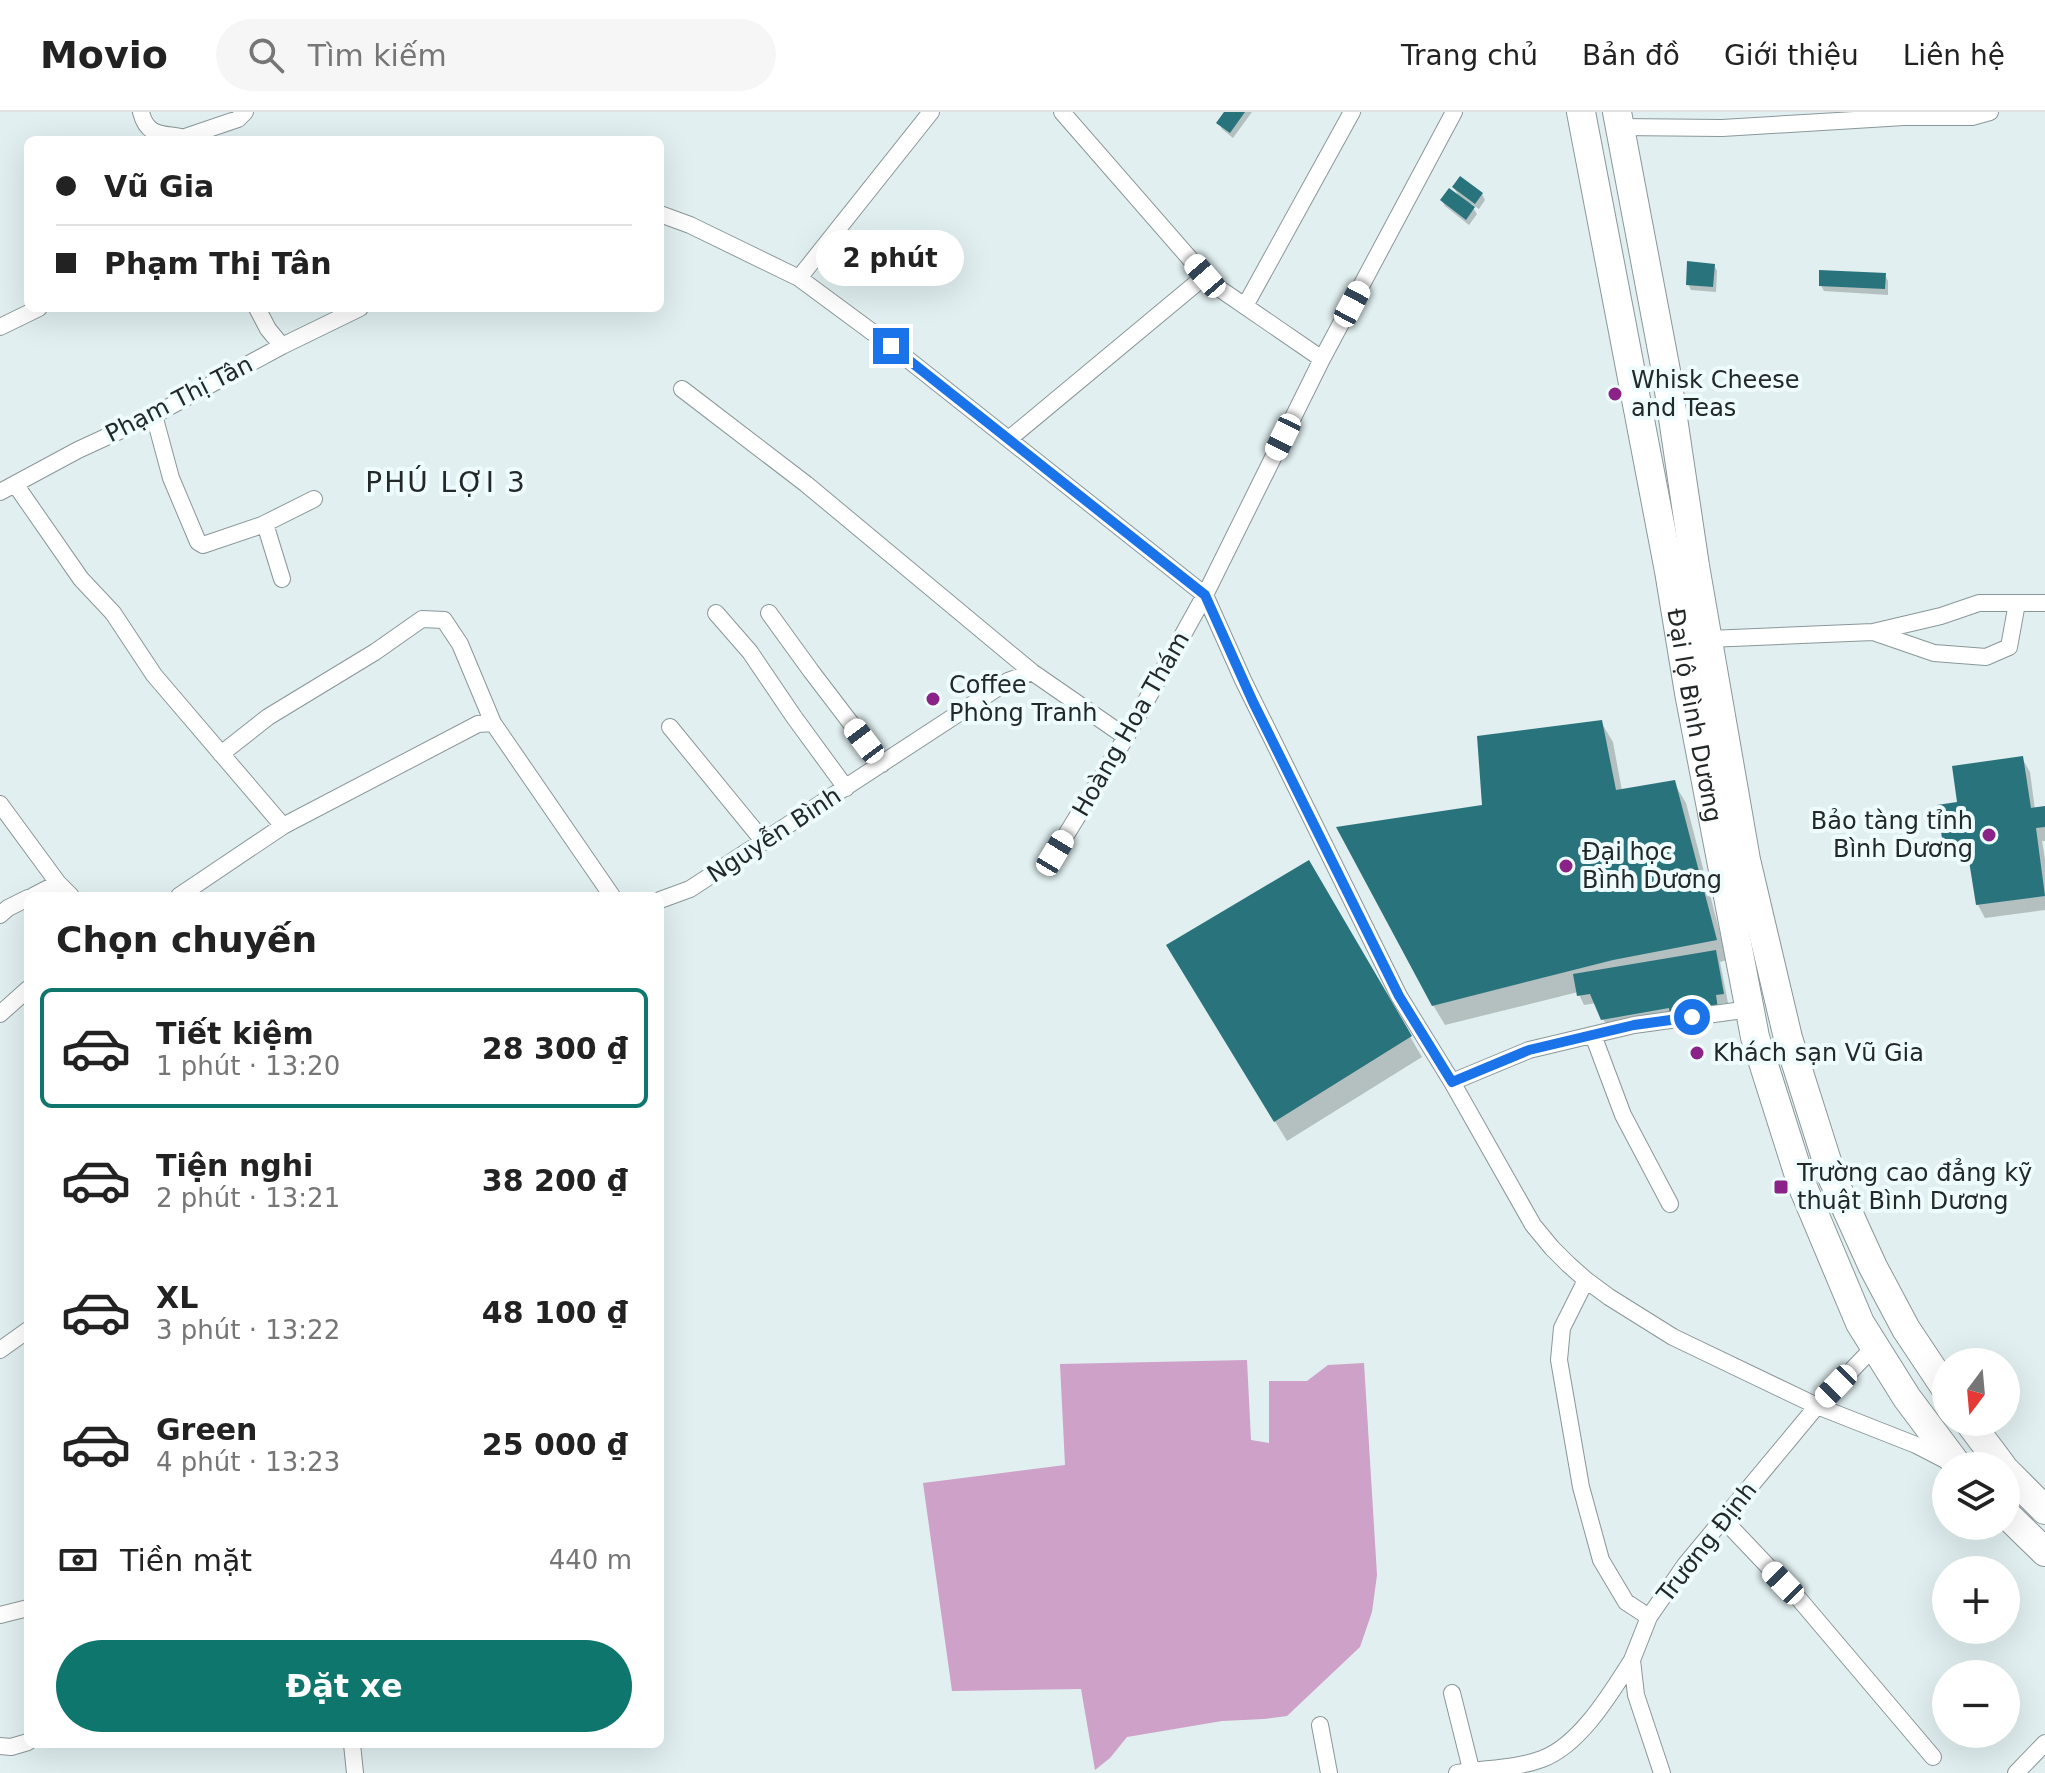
<!DOCTYPE html>
<html lang="vi">
<meta charset="utf-8">
<style>
body{margin:0;font-family:"DejaVu Sans",sans-serif;background:#f6f6f6;color:#222;height:100vh;display:flex;flex-direction:column;font-size:30px;white-space:nowrap}
*{box-sizing:border-box;margin:0}
p{font-size:26px;color:#767676}
.icon{flex:none;width:44px;height:44px;fill:none;stroke:currentColor;stroke-width:2;stroke-linecap:round;stroke-linejoin:round}
.map{position:relative;flex:1;overflow:hidden}
.side{position:absolute;left:24px;top:780px;width:640px;height:856px;display:flex;flex-direction:column;background:#fff;border-radius:12px;box-shadow:0 8px 32px #0002}
.side>*{flex:none}
.top-card{position:absolute;left:24px;top:24px;width:640px;height:176px;border-radius:12px;box-shadow:0 8px 32px #0002;display:grid;align-content:center;height:176px;padding:0 32px;background:#fff}
.needle{width:52px;rotate:196deg}
.fabs{position:absolute;left:1932px;top:1236px;display:grid;gap:16px}
.fabs a{display:grid;place-items:center;width:88px;height:88px;border-radius:50%;background:#fff;box-shadow:0 8px 32px #0002;font-size:40px}
.end{position:absolute;width:36px;height:36px;margin:-18px;border:10px solid #1a73e8;background:#fff;box-shadow:0 0 0 4px #fff}
.from{border-radius:50%}
.bubble{position:absolute;height:56px;border-radius:28px;background:#fff;box-shadow:0 8px 32px #0002;font-size:26px;font-weight:700;line-height:56px;text-align:center}
.car{position:absolute;width:24px;height:48px;margin:-24px -12px;border-radius:10px;box-shadow:0 0 6px 2px #0007;background:linear-gradient(#fff 24%,#345 0 40%,#fff 0 76%,#345 0 86%,#fff 0)}
.top-card b{display:flex;align-items:center;gap:28px;height:76px;font-size:30px}
.top-card b+b{border-top:2px solid #e0e0e0}
.top-card i{width:20px;height:20px;background:#222}
ul{padding:0;list-style:none}
li{display:flex;align-items:center;gap:24px;height:120px;margin:0 16px 12px;padding:0 16px;border:4px solid transparent;border-radius:12px}
li div{flex:1}
li b{display:block;font-size:30px}
li em{font-style:normal;font-weight:700}
li.selected{border-color:#0f766e}
li>.icon{width:72px;height:72px;stroke-width:1.5}
h2{padding:0 32px;font-size:36px;line-height:96px}
.pay{display:flex;align-items:center;gap:20px;height:88px;padding:0 32px;font-size:30px}
.pay p{margin-inline-start:auto}
.primary-button{display:flex;gap:16px;margin-top:auto;padding:16px 32px}
.primary-button a{flex:1;height:92px;border-radius:48px;background:#0f766e;color:#fff;font-size:32px;font-weight:700;line-height:92px;text-align:center}
header{display:flex;align-items:center;gap:48px;box-sizing:border-box;height:112px;padding:0 40px;background:#fff;border-bottom:2px solid #e0e0e0}
header strong{font-size:38px}
nav{display:flex;gap:44px;margin-inline-start:auto;font-size:28px}
.search{width:560px;height:72px;background:#f6f6f6;display:flex;align-items:center;gap:20px;box-sizing:border-box;padding:0 28px;border-radius:44px;color:#767676;font-size:30px}
.map>svg:first-child{display:block}
</style>
<header>
<strong>Movio</strong>
<div class="search"><svg class="icon" aria-label="search" viewBox="0 0 24 24"><circle cx="10" cy="10" r="6"/><path d="M15 15l6 6"/></svg>Tìm kiếm</div>
<nav><a>Trang chủ</a><a>Bản đồ</a><a>Giới thiệu</a><a>Liên hệ</a></nav>
</header>
<div class="map">
<svg width="2045" height="1661" viewBox="0 0 2045 1661">
<rect width="100%" height="100%" fill="#e1eff0"/>
<path fill="#cda1c8" d="M1247,1248l4,80 18,3v-62h38l21,-16 36,-2 13,212 -5,37 -12,35 -73,69 -23,3 -42,2 -95,16 -17,21 -15,12 -14,-81 -129,2 -29,-208 142,-18 -5,-101z"/>
<path fill="#0003" d="M1227,0h25l-19,26 -11,-9 -3,-6z
M1454,76l28,6 3,6 -6,9 -9,-6 7,11 -8,11 -24,-19 -3,-5 18,-3z
M1714,153l3,6 -1,21 -25,-2 -3,-6z
M1885,163l3,6v14l-64,-4 -3,-6z
M1601,610l12,20 9,49 52,-8 12,20 41,157 -7,2 8,41 -8,1 3,15 -115,10 -12,-26 -12,2 -6,-13 -133,33 -12,-20 51,-198z
M2022,646l8,14 5,38 10,-2v33h-3l3,18v51l-60,8 -7,-13 -8,-50 -17,3 -8,-13 14,-41z
M1308,751l114,194 -135,84 -107,-175z"/>
<path fill="#29747c" d="M1224,0h21l-15,21 -14,-10z
M1460,64l23,17 -8,11 -23,-17z
M1449,76l26,19 -9,13 -26,-20z
M1687,149l28,3 -2,23 -27,-2z
M1819,158l67,3 -1,16 -66,-3z
M1602,608l14,70 59,-10 42,160 -104,20 -181,46 -96,-179 146,-22 -5,-69z
M2023,644l8,52 14,-2v21l-9,1 9,68 -69,9 -10,-63 -23,3 -6,-40 20,-3 -5,-36z
M1309,748l103,176 -138,86 -108,-177z
M1716,838l8,44 -8,1 2,14 -48,9 -1,-10 -68,12 -11,-26 -13,2 -4,-22z"/>
<g fill="none" stroke-linecap="round" stroke-linejoin="round">
<defs>
<path id="street" d="M141,0c7,30 29,19 50,28
M1062,0l143,164 15,13 102,70
M1619,15l103,1 182,-11h68l18,-5
M185,25l53,-18 7,-7
M660,102l30,11 109,53 92,68 314,249 38,85 156,316 53,86 81,143 19,23 16,16 18,16 23,17 64,40 144,69 99,39 31,16
M799,166l132,-166
M1245,194l107,-194
M257,196l11,21 14,17
M0,215l39,-19
M682,277l124,95 226,188
M154,303l17,63 27,64 5,3 59,-20 4,2 16,52
M1009,327l196,-163
M15,372l66,95 32,34 41,62 129,151
M0,380l78,-42 76,-35 128,-69 78,-38
M262,413l52,-26
M716,501l34,39 44,65 52,71
M769,501l42,58 71,93
M1873,520l61,21 52,4 23,-10 8,-44
M1708,527l165,-7 68,-16 38,-13h66
M670,615l94,115
M221,642l47,-37 107,-65 47,-33 22,1 16,24 33,79
M0,692l58,79 13,13
M1055,741l71,-116 79,-142 117,-236 132,-247
M33,784l25,-13
M179,784l104,-70 195,-102 15,-1 119,173
M660,788l30,-11 318,-208 24,-9 94,65
M0,803l8,-7 20,-10
M0,902l28,-25
M1593,923l30,80 47,89
M1452,970l77,-32 105,-25 116,-16
M1586,1168l-24,48 -3,32 22,127 20,73 25,42 23,15
M0,1238l28,-20
M1723,1407l76,80 134,158
M0,1503l28,-7
M1452,1581l20,80
M1320,1613l9,48
M352,1632l3,29
M0,1634l11,1 17,-5
M1457,1661c29,-5 58,-4 85,-14 38,-14 69,-66 90,-99
M1662,1661l-26,-78 -4,-35 17,-43 36,-52 132,-159 57,-59
M2016,1661l29,-30"/>
<g id="highway">
<path id="s1" d="M1581,0l88,459 20,122 66,344 47,148 58,138 47,75 51,68"/>
<path d="M1617,0l49,259 29,195 51,294 42,178 44,139 41,90 33,62 40,60"/>
<path d="M1969,1310l33,44"/>
<path d="M2006,1359l39,39"/>
<path d="M2006,1402l39,38"/>
</g>
</defs>
<use href="#street" stroke="#8a9799" stroke-width="18"/>
<use href="#highway" stroke="#8a9799" stroke-width="30"/>
<use href="#street" stroke="#fff" stroke-width="16"/>
<use href="#highway" stroke="#fff" stroke-width="28"/>
</g>
<g fill="none" stroke-linecap="round" stroke-linejoin="round">
<path stroke="#1a73e8" stroke-width="10" d="M891,234l314,249 48,107 146,294 53,86 77,-32 105,-25 58,-8"/>
</g>
<g fill="#8b2287" stroke="#eefcfe" stroke-width="3">
<circle cx="1615" cy="282" r="8"/>
<circle cx="933" cy="587" r="8"/>
<circle cx="1989" cy="723" r="8"/>
<circle cx="1566" cy="754" r="8"/>
<circle cx="1697" cy="941" r="8"/>
<rect x="1773" y="1067" width="16" height="16" rx="4"/>
</g>
<g text-anchor="middle" dominant-baseline="central" stroke-width="8" stroke-linejoin="round" paint-order="stroke">
<g font-size="24" fill="#232829" stroke="#eefcfe" text-anchor="start">
<text x="1631" y="268">Whisk Cheese<tspan x="1631" dy="28">and Teas</tspan></text>
<text x="949" y="573">Coffee<tspan x="949" dy="28">Phòng Tranh</tspan></text>
<text x="1973" y="709" text-anchor="end">Bảo tàng tỉnh<tspan x="1973" dy="28">Bình Dương</tspan></text>
<text x="1582" y="740">Đại học<tspan x="1582" dy="28">Bình Dương</tspan></text>
<text x="1713" y="941">Khách sạn Vũ Gia</text>
<text x="1797" y="1061">Trường cao đẳng kỹ<tspan x="1797" dy="28">thuật Bình Dương</tspan></text>
</g>
<g font-size="24" fill="#232829" stroke="#eefcfe">
<text transform="translate(179 287) rotate(-27)">Phạm Thị Tân</text>
<text stroke="none"><textPath href="#s1" startOffset="614">Đại lộ Bình Dương</textPath></text>
<text transform="translate(1131 612) rotate(-60)">Hoàng Hoa Thám</text>
<text transform="translate(774 723) rotate(-33)">Nguyễn Bình</text>
<text transform="translate(1707 1430) rotate(-52)">Trương Định</text>
</g>
<g font-size="28" letter-spacing="2" fill="#232829" stroke="#eefcfe">
<text x="446" y="370">PHÚ LỢI 3</text>
</g>
</g>
</svg>
<div class="fabs">
<a><svg class="needle" viewBox="-14 -14 28 28"><path d="M0-13l5 13h-10z" fill="#e53935"/><path d="M0 13l5-13h-10z" fill="#767676"/></svg></a>
<a><svg class="icon" aria-label="layers" viewBox="0 0 24 24"><path d="M12 4l9 5-9 5-9-5zM3 14l9 5 9-5"/></svg></a>
<a>+</a>
<a>−</a>
</div>
<i class="end from" style="left:1692px;top:905px"></i>
<i class="end" style="left:891px;top:234px"></i>
<div class="bubble" style="left:816px;top:118px;width:148px">2 phút</div>
<i class="car" style="left:1205px;top:164px;rotate:319deg"></i>
<i class="car" style="left:1352px;top:192px;rotate:28deg"></i>
<i class="car" style="left:1283px;top:325px;rotate:206deg"></i>
<i class="car" style="left:864px;top:629px;rotate:323deg"></i>
<i class="car" style="left:1055px;top:741px;rotate:31deg"></i>
<i class="car" style="left:1836px;top:1274px;rotate:224deg"></i>
<i class="car" style="left:1783px;top:1471px;rotate:316deg"></i>
<div class="top-card">
<b><i class="from"></i>Vũ Gia</b>
<b><i></i>Phạm Thị Tân</b>
</div>
<section class="side">
<h2>Chọn chuyến</h2>
<ul>
<li class="selected"><svg class="icon" aria-label="car" viewBox="0 0 24 24"><path d="M5 17H2v-5l4-1 3-4h7l3 4 3 1v5h-3M9 17h6M6 11h13"/><circle cx="7" cy="17" r="2"/><circle cx="17" cy="17" r="2"/></svg><div><b>Tiết kiệm</b><p>1 phút · 13:20</p></div><em>28 300 ₫</em></li>
<li><svg class="icon" aria-label="car" viewBox="0 0 24 24"><path d="M5 17H2v-5l4-1 3-4h7l3 4 3 1v5h-3M9 17h6M6 11h13"/><circle cx="7" cy="17" r="2"/><circle cx="17" cy="17" r="2"/></svg><div><b>Tiện nghi</b><p>2 phút · 13:21</p></div><em>38 200 ₫</em></li>
<li><svg class="icon" aria-label="car" viewBox="0 0 24 24"><path d="M5 17H2v-5l4-1 3-4h7l3 4 3 1v5h-3M9 17h6M6 11h13"/><circle cx="7" cy="17" r="2"/><circle cx="17" cy="17" r="2"/></svg><div><b>XL</b><p>3 phút · 13:22</p></div><em>48 100 ₫</em></li>
<li><svg class="icon" aria-label="car" viewBox="0 0 24 24"><path d="M5 17H2v-5l4-1 3-4h7l3 4 3 1v5h-3M9 17h6M6 11h13"/><circle cx="7" cy="17" r="2"/><circle cx="17" cy="17" r="2"/></svg><div><b>Green</b><p>4 phút · 13:23</p></div><em>25 000 ₫</em></li>
</ul>
<div class="pay"><svg class="icon" aria-label="cash" viewBox="0 0 24 24"><path d="M3 7h18v10H3z"/><circle cx="12" cy="12" r="2"/></svg>Tiền mặt<p>440 m</p></div>
<div class="primary-button"><a>Đặt xe</a></div>
</section>
</div>
